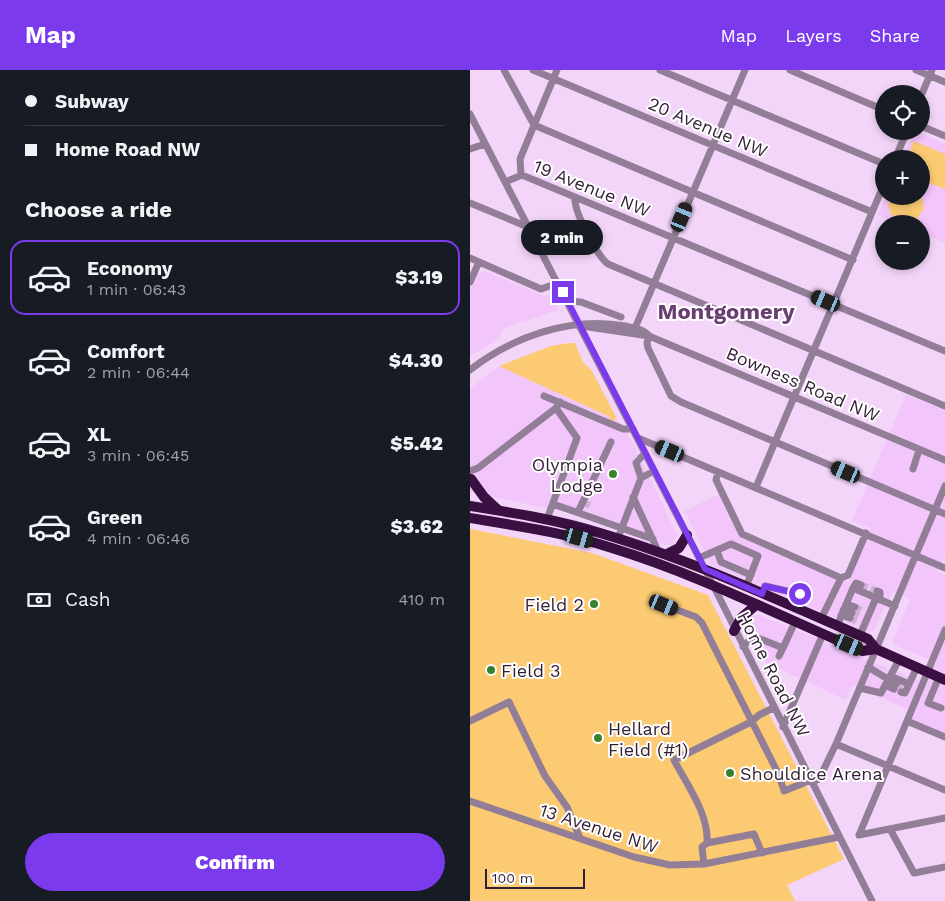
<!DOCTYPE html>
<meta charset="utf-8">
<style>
body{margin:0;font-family:"Work Sans",sans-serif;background:#242831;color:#f1f3f6;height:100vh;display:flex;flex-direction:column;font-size:19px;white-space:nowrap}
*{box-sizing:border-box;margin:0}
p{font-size:16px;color:#9ea1a6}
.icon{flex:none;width:28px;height:28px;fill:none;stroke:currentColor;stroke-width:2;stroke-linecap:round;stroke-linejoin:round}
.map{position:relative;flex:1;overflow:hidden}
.sheet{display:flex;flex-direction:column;background:#171b24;width:470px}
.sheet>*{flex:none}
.hud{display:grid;align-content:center;height:110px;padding:0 25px;background:#171b24}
.tools{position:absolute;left:405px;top:15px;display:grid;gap:10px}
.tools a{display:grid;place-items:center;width:55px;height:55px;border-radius:50%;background:#171b24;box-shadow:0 2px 8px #0003;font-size:25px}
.scale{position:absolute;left:15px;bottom:12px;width:100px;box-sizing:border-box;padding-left:5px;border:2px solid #321f35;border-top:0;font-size:14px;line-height:18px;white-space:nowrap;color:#321f35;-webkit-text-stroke:4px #fff;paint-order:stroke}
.end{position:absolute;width:22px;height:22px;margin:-11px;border:6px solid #7c3aed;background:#fff;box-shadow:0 0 0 2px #fff}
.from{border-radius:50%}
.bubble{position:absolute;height:35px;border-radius:18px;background:#171b24;box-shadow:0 2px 8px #0003;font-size:16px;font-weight:800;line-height:35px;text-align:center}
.car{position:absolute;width:15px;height:30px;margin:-15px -8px;border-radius:6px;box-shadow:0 0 4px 1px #0007;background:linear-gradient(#222 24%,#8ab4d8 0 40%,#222 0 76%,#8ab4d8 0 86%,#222 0)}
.hud b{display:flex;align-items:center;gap:18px;height:48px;font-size:19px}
.hud b+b{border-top:1px solid #363941}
.hud i{width:12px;height:12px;background:#f1f3f6}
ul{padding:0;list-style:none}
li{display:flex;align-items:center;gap:15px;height:75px;margin:0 10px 8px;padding:0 15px;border:2px solid transparent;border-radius:15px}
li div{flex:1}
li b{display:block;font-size:19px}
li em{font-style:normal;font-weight:800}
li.on{border-color:#7c3aed}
li>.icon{width:45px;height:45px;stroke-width:1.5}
h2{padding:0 25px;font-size:22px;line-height:60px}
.pay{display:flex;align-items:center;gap:12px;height:55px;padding:0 25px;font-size:19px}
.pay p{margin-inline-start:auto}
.cta{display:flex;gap:10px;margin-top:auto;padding:10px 25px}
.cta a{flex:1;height:58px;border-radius:30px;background:#7c3aed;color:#fff;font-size:20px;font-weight:800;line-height:58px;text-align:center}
header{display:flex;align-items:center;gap:30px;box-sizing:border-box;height:70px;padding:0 25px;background:#7c3aed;color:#fff}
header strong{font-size:24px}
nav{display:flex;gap:28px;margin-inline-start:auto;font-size:18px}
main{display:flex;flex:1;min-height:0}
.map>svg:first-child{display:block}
</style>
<header>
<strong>Map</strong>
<nav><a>Map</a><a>Layers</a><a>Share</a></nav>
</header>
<main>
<section class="sheet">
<div class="hud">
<b><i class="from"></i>Subway</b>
<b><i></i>Home Road NW</b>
</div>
<h2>Choose a ride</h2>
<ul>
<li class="on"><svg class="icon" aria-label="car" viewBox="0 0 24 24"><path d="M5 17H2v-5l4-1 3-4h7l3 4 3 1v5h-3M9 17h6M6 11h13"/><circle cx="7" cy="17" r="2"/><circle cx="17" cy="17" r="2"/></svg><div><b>Economy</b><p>1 min · 06:43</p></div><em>$3.19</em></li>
<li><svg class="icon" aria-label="car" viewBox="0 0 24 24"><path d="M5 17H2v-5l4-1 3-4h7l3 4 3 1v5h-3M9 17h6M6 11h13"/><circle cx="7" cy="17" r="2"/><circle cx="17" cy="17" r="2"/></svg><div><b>Comfort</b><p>2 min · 06:44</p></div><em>$4.30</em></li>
<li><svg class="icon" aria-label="car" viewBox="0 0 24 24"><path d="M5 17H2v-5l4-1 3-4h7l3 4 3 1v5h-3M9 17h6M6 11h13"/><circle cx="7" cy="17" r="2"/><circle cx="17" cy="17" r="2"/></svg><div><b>XL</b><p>3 min · 06:45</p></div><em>$5.42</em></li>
<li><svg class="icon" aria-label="car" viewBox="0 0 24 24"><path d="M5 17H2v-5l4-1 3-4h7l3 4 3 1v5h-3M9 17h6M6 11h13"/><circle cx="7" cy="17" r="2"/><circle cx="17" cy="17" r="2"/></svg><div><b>Green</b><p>4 min · 06:46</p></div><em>$3.62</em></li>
</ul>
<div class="pay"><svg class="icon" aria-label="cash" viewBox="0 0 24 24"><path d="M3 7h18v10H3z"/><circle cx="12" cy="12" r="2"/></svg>Cash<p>410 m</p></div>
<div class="cta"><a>Confirm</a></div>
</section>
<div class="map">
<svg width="475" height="831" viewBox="0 0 475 831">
<rect width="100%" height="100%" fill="#f3d5f9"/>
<path fill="#f2c5fb" d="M445,61l30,13v99l-24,-10v-9h-22l-21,-9 8,-19h35v-37h-18z
M15,201l59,25 8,-2 7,16 -36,12 -1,-2 -18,9 -9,12 -25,15v-65l7,-17z
M29,296l116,54 1,-3 18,28 43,90 -4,11 -28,-5 -66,-26 -109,-23v-103z
M436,325l39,15v146l-7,16 7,3v159l-38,-17 2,-7 -57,-25 -6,15 -89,-42 -10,-24 1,-14 3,-4 8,-1 163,67 9,-22 -39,-16 18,-45 -17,-8 -20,40 -4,1 -158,-67 -26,-54 34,-17 22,44 107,44 23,-54 -19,-7z"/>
<path fill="#fbca72" d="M444,71l31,13v35l-24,-9v-21h-14z
M451,124l3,14 -7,11 -26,-4 -3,-11 6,-8h27z
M99,273h6l8,19 9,9 24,46 -2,4h-5l1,-4 -111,-51 52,-20z
M0,459l122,24 116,42 136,264 -57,26 8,16h-325z"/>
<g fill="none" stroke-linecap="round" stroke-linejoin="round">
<path stroke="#ccb1d2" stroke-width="7" stroke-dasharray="7 3.5" stroke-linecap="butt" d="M115,437l5,-10
M391,515l16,6
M385,537l7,4
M382,543l8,4
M380,548l8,4
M426,614l7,3"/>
<path stroke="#927e96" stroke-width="7" d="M34,0l30,55 319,135
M63,0l339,142
M190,0l224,94
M320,0l94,40
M446,0l29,12
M451,26l11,-26
M0,44l244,473 158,314
M451,56l24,10
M0,79l15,-5
M425,89l12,-28
M51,104l-1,-15 37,-89
M35,112l17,-7 423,176
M105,127c-2,13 22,59 33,67l337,142
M0,133l58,24
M0,188l71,31 17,-6
M0,212l9,-20
M97,231l14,1 40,15
M112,256l67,10
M165,258l110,-258
M179,266l-2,7 1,5 23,48 10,6 264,112
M0,300c42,-33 101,-54 155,-44 9,2 19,3 24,10l296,124
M74,326l79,33h10
M168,368l307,130
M443,399l6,-19
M0,401l8,-3 78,-60 4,-6
M248,402l-2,8 26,54 99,44 7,-3 18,-42
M171,408l-5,-15 9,-10
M286,417l128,-303
M163,427l25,54
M83,434l100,35
M108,442l33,-70
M77,449l30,-81 -21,-30
M148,468l23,-60 13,-7
M247,481l4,11 30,13
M229,488l32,-14 27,12 -12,31
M383,518l3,-5 5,2
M407,521l3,1v8
M292,524l3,-8 35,8 -6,13
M376,534l9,3
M194,535l32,12 6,6 77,152 5,16 27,-11
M373,540l9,3
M371,545l9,3
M351,549l20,-41
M367,556l16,-38 42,18
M390,565l16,-37
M273,577l10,-11 30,12 12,-26
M309,586l4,-8
M398,597l28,17
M420,606l19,8
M469,607l-11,26 13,5
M415,615l9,4
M390,618l21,5 18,-33
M431,622l4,1 12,-26
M0,651l39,-19 36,74 22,31 13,31
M437,651l38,-91
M313,657l40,-93
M366,674l109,46
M342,712l7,-3 17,-35 109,-258
M0,731l164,56 36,8 34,-1 135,-27
M420,759l24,44 31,-6
M389,765l48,-114 38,16
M389,765l86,-17
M237,773l47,-9 8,19
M234,794l-2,-17 5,-4c2,-29 -20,-58 -33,-83l77,-38 8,-7 14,-7"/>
<path stroke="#3a1042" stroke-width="10" d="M1,409l13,18 14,13
M0,436c44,7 88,14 130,27 92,27 180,68 268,106l8,10 69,31
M0,448c48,8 96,15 142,30 85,26 168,68 250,103l14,-2
M197,484l12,-6 8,-13
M264,561l7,-13 15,-13"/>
</g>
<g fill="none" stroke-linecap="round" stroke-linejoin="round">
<path stroke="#7c3aed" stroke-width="6" d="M93,222l142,277 57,25 3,-8 35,8"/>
</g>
<g fill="#37822a" stroke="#fff" stroke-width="2">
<circle cx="143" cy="404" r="5"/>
<circle cx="124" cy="534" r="5"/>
<circle cx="21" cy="600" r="5"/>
<circle cx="128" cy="668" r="5"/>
<circle cx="260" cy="703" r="5"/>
</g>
<g text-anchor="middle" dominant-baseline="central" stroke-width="4" stroke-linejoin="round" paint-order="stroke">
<g font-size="18" fill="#321f35" stroke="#fff">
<text transform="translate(238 57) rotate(23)">20 Avenue NW</text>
<text transform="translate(122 118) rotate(22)">19 Avenue NW</text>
<text transform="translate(333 314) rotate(23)">Bowness Road NW</text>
<text transform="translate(304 604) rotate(63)">Home Road NW</text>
<text transform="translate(129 758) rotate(18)">13 Avenue NW</text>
</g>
<g font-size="18" fill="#321f35" stroke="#fff" text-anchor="start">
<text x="133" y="394" text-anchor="end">Olympia<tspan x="133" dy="21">Lodge</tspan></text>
<text x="114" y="534" text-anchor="end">Field 2</text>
<text x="31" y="600">Field 3</text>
<text x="138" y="658">Hellard<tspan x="138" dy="21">Field (#1)</tspan></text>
<text x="270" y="703">Shouldice Arena</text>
</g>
<g font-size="22" font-weight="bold" fill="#693e72" stroke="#fff">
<text x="256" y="241">Montgomery</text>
</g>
</g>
</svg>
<div class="tools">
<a><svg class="icon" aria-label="locate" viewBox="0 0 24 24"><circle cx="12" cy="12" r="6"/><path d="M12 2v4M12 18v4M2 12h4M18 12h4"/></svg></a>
<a>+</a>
<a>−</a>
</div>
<div class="scale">100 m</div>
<i class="end from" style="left:330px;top:524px"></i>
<i class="end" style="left:93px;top:222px"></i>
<div class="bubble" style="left:51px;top:150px;width:82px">2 min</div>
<i class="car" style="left:212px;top:147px;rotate:23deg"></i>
<i class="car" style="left:356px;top:231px;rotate:293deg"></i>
<i class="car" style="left:200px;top:381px;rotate:293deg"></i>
<i class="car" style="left:376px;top:402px;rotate:293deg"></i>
<i class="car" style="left:109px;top:468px;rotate:106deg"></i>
<i class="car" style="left:194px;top:535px;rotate:112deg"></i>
<i class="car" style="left:379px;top:575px;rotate:113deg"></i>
</div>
</main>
